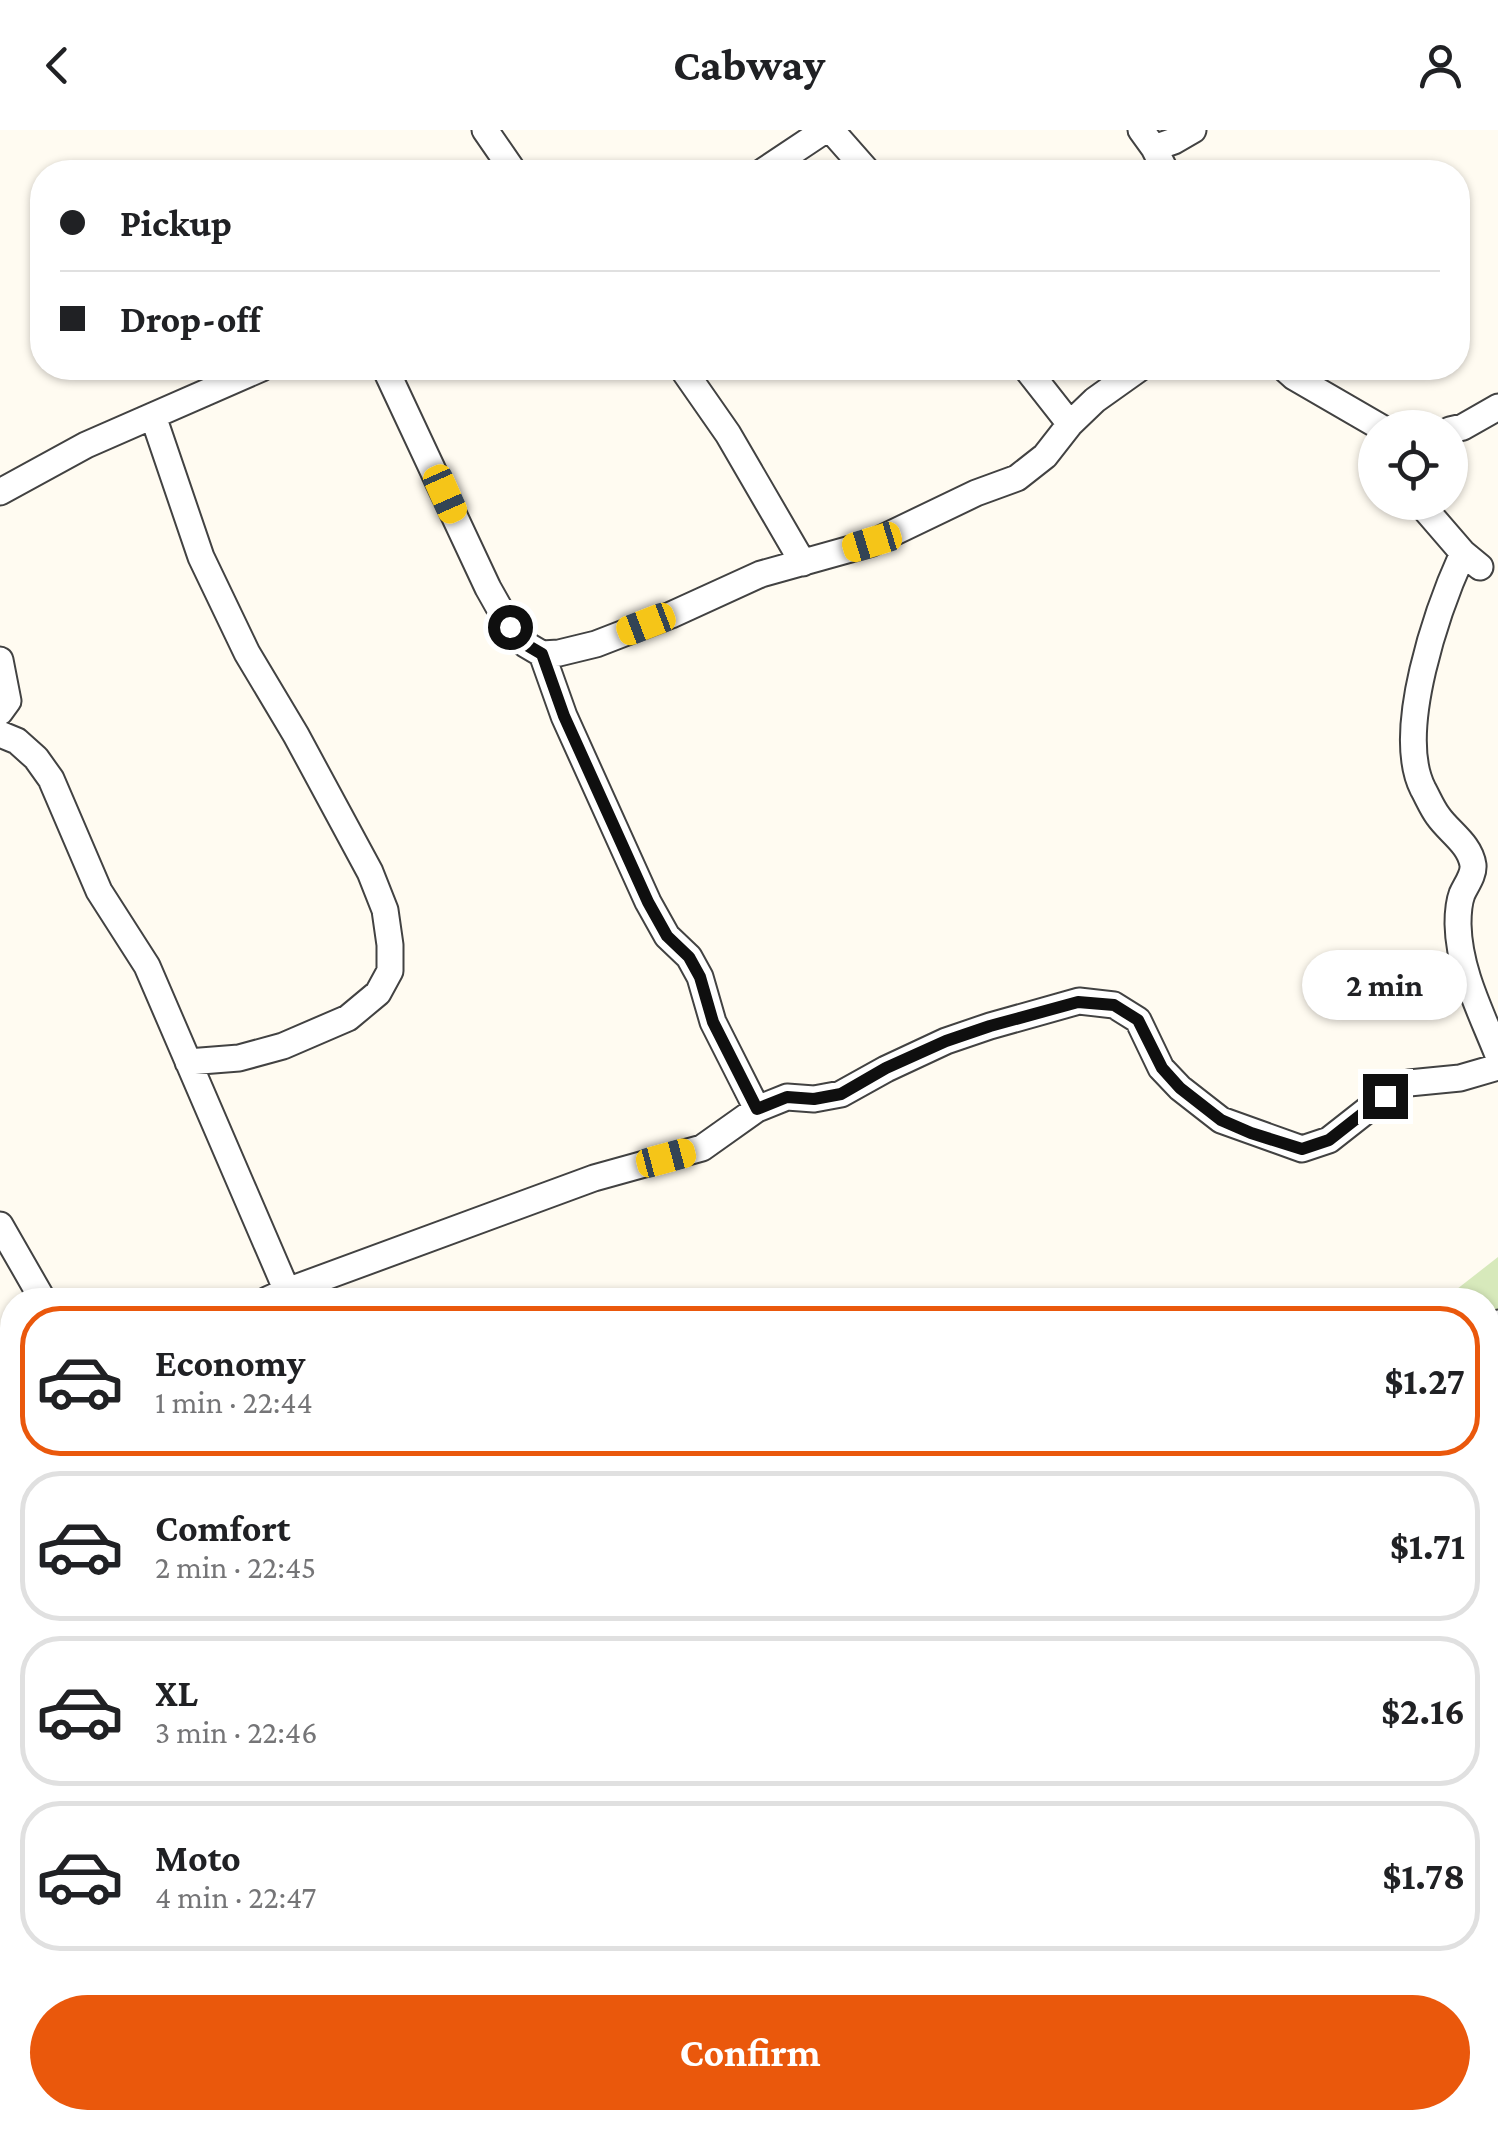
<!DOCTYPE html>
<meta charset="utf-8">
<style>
body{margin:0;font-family:"Crimson Pro",serif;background:#f2f2f2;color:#202124;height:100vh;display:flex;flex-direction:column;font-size:38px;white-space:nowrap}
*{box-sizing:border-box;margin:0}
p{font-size:32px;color:#757577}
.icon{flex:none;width:55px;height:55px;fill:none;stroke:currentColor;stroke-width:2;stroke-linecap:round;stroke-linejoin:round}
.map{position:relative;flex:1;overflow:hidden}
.drawer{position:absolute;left:0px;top:1158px;width:1500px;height:842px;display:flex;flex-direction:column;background:#fff;border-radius:40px 40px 0 0;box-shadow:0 2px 8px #0004}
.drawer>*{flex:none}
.guide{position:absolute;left:30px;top:30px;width:1440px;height:220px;border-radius:40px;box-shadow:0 2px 8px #0004;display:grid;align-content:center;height:220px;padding:0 30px;background:#fff}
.controls{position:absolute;left:1358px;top:280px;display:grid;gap:20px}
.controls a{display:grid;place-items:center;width:110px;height:110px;border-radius:50%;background:#fff;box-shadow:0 2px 8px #0004;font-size:50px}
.end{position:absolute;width:45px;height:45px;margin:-22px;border:12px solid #0f0f0f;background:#fff;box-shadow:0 0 0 5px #fff}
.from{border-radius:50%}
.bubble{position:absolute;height:70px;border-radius:35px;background:#fff;box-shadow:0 2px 8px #0004;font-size:32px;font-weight:700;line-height:70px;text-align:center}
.car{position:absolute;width:30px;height:60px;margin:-30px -15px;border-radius:12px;box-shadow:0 0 8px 2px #0007;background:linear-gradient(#f5c518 24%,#345 0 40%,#f5c518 0 76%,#345 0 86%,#f5c518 0)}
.guide b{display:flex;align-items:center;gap:35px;height:95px;font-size:38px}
.guide b+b{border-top:2px solid #e0e0e0}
.guide i{width:25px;height:25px;background:#202124}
ul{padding:18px 0 0;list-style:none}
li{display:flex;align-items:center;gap:30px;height:150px;margin:0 20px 15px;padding:0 10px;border:5px solid #e0e0e0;border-radius:40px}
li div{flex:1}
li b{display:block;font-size:38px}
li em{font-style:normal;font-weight:700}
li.on{border-color:#ea580c}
li>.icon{width:90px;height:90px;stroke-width:1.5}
.cta{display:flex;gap:20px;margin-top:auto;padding:20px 30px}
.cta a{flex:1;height:115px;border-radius:60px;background:#ea580c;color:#fff;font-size:40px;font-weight:700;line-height:115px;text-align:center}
header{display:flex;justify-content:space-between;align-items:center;height:130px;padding:0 30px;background:#fff;font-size:45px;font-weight:700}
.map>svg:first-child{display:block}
</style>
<header><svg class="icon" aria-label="back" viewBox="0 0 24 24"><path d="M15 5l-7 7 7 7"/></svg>Cabway<svg class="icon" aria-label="person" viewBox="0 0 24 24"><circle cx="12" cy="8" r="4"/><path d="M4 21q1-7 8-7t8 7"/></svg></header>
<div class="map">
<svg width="1498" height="1999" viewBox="0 0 1498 1999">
<rect width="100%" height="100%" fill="#fffbf1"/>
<path fill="#d7e9bb" d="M1498,1127v398l-10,-18v-337h-45z"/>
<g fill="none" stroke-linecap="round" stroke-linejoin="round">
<defs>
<path id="minor" d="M485,0l29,42
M831,0l37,42
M1141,0l13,18 12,24
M1154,18l20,-7 19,-11
M762,42l63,-42
M385,238l103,220 22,39 15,17 17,10 17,-1 37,-9 75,-29 90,-41 111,-31 104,-50 41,-15 28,-22 25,-32 25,-24 45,-32
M682,238l46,66 75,129
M1026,238l44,56
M1284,238l10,9 88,51
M153,286l48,141 46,96 49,82 74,137 15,38 5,35v26l-12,22 -30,25 -65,28 -44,12 -51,4
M1450,300l13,-3 35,-20
M0,362l86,-47 176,-77
M1419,372l44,51 17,14
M1463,423c-25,55 -69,179 -40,236 5,9 9,19 15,27 11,16 32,28 35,49 1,10 -7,20 -11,29 -3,8 -4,21 -4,30 1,47 23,88 40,131
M542,524l22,62 84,186 19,34 22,21 11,20 13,45 44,87
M0,530l8,41 -8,11
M0,604l17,7 19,17 15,21 48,112 48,75 140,325
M0,1095l43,75
M267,1170l20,-9 307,-113 108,-30 55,-39 30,-12 27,2 27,-5 45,-25 60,-28 44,-15 89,-25 35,4 24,15 23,48 19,20 41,32 81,29 27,-9 56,-44 24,-13 51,-5 38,-11
M1488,1235l4,-10 6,-32
M0,1405l12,-8
M0,1778l12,-3
M0,1904l6,20 6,9
M70,1988l6,11
M1445,1988l5,11
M356,1999l29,-11"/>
</defs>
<use href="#minor" stroke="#424242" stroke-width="29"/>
<use href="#minor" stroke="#fff" stroke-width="25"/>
</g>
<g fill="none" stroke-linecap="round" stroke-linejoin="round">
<path stroke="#0f0f0f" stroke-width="12" d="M510,497l15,17 17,10 22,62 84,186 19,34 22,21 11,20 13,45 44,87 30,-12 27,2 27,-5 45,-26 60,-27 44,-15 88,-24 36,3 24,15 24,48 18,20 41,32 30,13 51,16 27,-9 56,-44"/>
</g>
</svg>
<div class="controls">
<a><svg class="icon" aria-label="locate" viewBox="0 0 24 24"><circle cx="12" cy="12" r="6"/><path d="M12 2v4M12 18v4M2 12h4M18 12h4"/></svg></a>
</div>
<i class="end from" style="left:510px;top:497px"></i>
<i class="end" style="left:1385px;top:966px"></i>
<div class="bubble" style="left:1302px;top:820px;width:165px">2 min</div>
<i class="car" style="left:445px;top:364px;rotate:156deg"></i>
<i class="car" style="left:872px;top:412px;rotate:253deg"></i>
<i class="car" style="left:646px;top:494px;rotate:249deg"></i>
<i class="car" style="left:666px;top:1028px;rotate:75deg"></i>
<div class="guide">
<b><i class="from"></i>Pickup</b>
<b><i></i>Drop-off</b>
</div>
<section class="drawer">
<ul>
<li class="on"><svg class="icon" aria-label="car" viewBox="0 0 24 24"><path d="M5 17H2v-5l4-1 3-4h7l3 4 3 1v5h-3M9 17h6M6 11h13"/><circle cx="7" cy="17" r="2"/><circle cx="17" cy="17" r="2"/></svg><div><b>Economy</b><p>1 min · 22:44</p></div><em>$1.27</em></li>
<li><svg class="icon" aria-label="car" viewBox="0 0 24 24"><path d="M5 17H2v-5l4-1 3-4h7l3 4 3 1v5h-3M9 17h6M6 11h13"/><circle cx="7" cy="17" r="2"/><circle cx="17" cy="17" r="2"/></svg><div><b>Comfort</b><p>2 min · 22:45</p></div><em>$1.71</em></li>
<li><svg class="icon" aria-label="car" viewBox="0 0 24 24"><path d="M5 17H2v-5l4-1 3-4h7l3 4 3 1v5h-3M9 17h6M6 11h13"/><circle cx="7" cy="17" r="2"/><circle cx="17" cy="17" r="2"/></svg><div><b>XL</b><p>3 min · 22:46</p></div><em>$2.16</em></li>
<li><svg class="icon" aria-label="car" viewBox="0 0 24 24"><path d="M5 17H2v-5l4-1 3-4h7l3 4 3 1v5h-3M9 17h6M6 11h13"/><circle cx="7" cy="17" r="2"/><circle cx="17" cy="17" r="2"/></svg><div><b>Moto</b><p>4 min · 22:47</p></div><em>$1.78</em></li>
</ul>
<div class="cta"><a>Confirm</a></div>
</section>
</div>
